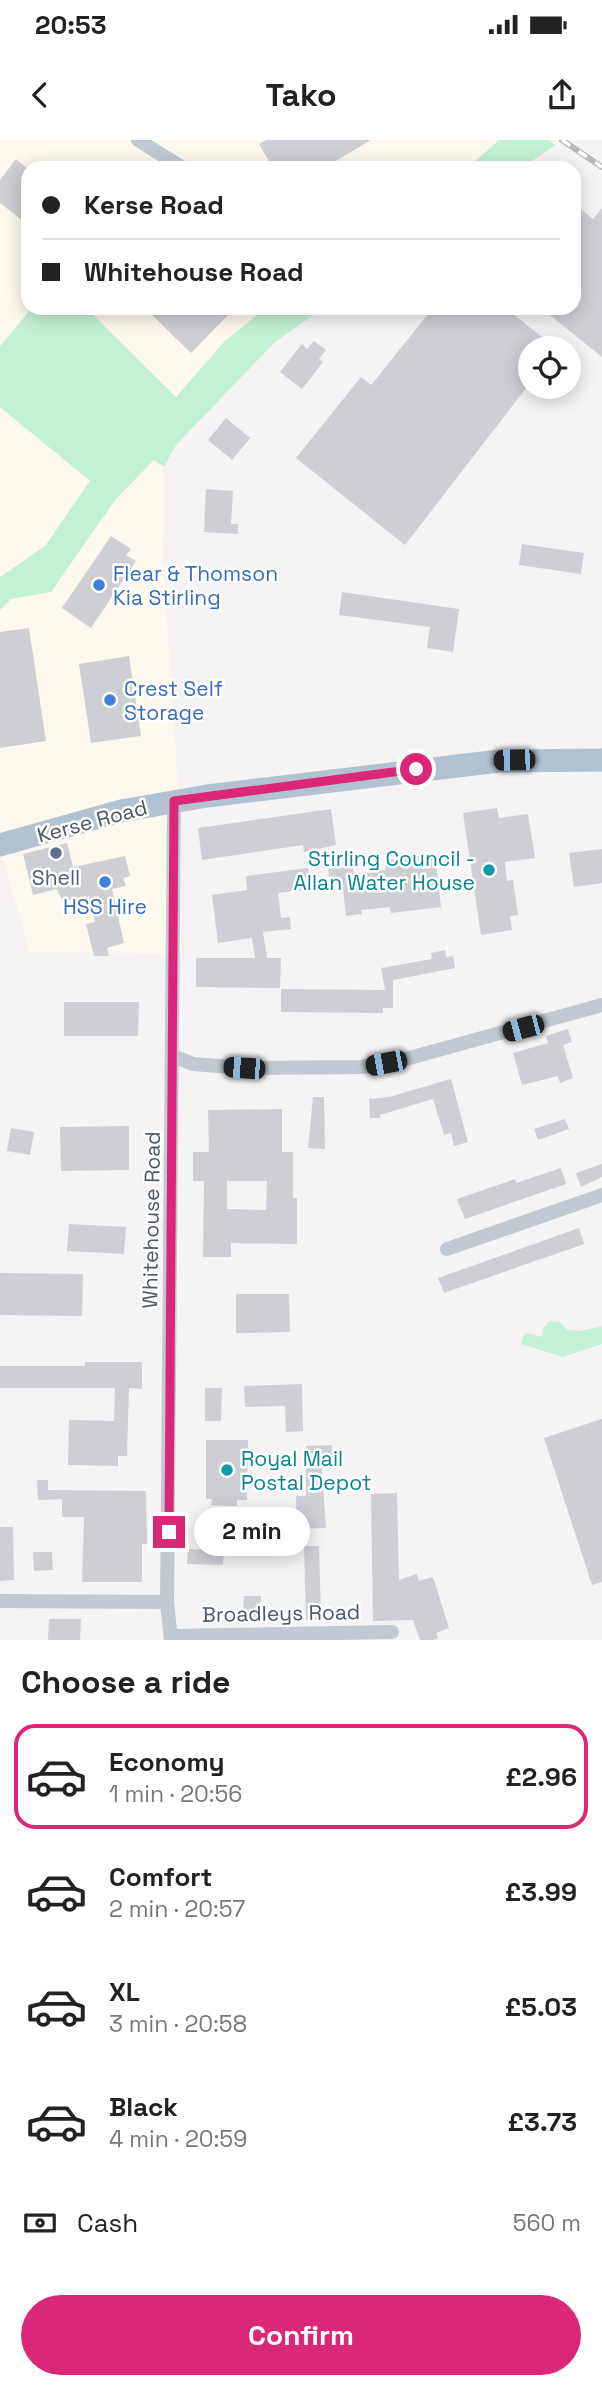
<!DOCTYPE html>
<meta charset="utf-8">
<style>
body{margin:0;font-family:"Space Grotesk",sans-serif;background:#f2f2f2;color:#222;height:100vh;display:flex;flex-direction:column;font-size:26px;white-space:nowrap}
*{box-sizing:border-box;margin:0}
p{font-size:23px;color:#767676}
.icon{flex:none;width:38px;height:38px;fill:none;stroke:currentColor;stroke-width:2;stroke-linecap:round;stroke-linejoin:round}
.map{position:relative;height:1500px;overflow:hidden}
.details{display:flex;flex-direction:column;background:#fff;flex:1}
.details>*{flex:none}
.hud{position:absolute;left:21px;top:21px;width:560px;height:154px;border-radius:21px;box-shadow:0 4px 18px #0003;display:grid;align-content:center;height:154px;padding:0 21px;background:#fff}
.buttons{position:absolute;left:518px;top:196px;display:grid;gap:14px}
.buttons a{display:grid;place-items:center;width:63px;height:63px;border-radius:50%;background:#fff;box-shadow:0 4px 18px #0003;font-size:35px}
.end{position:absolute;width:32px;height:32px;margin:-16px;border:9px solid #db2777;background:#fff;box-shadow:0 0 0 4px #fff}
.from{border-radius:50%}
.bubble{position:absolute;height:49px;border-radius:24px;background:#fff;box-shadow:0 4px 18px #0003;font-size:23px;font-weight:600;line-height:49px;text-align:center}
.car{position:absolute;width:21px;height:42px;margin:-21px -10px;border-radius:9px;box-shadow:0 0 5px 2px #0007;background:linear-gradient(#222 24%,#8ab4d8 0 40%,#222 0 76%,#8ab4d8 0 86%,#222 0)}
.hud b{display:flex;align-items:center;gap:24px;height:66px;font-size:26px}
.hud b+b{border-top:2px solid #e0e0e0}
.hud i{width:18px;height:18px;background:#222}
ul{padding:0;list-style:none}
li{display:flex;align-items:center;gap:21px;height:105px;margin:0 14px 10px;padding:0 7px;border:4px solid transparent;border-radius:21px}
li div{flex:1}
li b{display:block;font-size:26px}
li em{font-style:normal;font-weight:600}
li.current{border-color:#db2777}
li>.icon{width:63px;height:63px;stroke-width:1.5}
h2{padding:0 21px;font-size:32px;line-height:84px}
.pay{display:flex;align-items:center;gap:18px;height:77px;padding:0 21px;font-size:26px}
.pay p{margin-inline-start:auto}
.primary-button{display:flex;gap:14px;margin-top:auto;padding:14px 21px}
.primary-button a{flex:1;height:80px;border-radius:42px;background:#db2777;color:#fff;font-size:28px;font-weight:600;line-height:80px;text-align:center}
.status{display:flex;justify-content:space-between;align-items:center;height:49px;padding:0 35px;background:#fff;direction:ltr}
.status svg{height:19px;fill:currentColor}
header{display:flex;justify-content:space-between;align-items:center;height:91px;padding:0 21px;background:#fff;font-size:32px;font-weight:600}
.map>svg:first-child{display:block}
</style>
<div class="status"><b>20:53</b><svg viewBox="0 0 49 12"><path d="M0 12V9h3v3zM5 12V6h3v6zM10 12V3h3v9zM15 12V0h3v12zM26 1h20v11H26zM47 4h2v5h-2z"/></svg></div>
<header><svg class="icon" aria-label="back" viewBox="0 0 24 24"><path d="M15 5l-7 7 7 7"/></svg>Tako<svg class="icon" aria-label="share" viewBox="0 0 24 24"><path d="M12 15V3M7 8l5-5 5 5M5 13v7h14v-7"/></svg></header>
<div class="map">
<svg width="602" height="1500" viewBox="0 0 602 1500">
<rect width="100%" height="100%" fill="#f5f3f3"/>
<path fill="#fdf9ef" d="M0,0h499l-31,28h-440v140h4l-32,38z
M86,168h180l-42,34 -48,56z
M0,267l90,74 64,-21 10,7 -1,96 17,255 2,136 -153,-2 -25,-91 -4,-2z"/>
<path fill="#c3f1d5" d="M499,0h50l6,5 -33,23h-54z
M32,168h54l90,89 48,-55 42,-34h57l-49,35 -98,102 -12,22 -10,-7 -39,40 -64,92 -40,7 -11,11v-33l45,-31 45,-65 -90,-74v-61z
M550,1181l10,1 7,8 14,1 21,-5v18l-39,13 -42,-13 4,-11 17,4 1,-9z"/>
<path fill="#cdcfd5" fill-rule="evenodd" d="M266,0h105l-47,28h-51l-14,-24z
M16,19l12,10v56l-28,-22v-23z
M574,64l19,15 9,-11v149l-61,-49h33z
M154,168h81l-44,45 -41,-40z
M433,168h72l51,40h-26v35l-125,162 -109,-87 65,-81 10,8z
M314,201l12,9 -7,9 4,3 -21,27 -22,-17 22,-28 5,5z
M226,278l24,20 -18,22 -24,-20z
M206,349l27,2 -2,33h7v10l-34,-2z
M111,396l20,13 -5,6 10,6 -45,67 -29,-20z
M522,404l62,9 -3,21 -62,-9z
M342,452l117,17 -6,43 -26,-4 3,-21 -91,-12z
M29,488l17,113 -46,7v-116z
M129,516l12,80 -50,7 -12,-79z
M497,668l2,10 29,-4 7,44 -30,4 2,19 6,-1 5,35 -8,1 2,14 -31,5 -18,-122z
M331,669l5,36 -32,7 -1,-7 -101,15 -4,-32z
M67,703l6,24 52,-11 5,20 -7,2 3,8 -14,3 12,54 -17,5 2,8h-15l-8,-32 9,-2 -6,-26 -26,6 -6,-13 -24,6 -10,-41z
M602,709v34l-28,4 -5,-34z
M435,714l6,53 -50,6 -1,-6 -29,3 1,4 -16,2 -3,-27 -5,1 -1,-7 -7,1 -2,-15 25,-3 1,9 32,-5 -1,-10z
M308,728l3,21 -33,4 3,25 9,-1 1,12 -28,3 4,26h14l-1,30 -84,-1v-29h59l-3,-20 -34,5 -6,-48 35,-5 -1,-14z
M445,810l1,7 7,-1 2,12 -62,12v28h-10v5l-102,-1v-23l104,1 -4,-22 51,-9 -1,-6z
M64,862h75l-1,34h-74z
M568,889l4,13 -9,3 10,33 -13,5 -2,-7 -36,9 -9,-32 35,-10 -2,-7z
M451,939l17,63 -14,4 -3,-13 -7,2 -11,-36 -53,16v3h-10l-1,-19 20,-2z
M313,957h11l1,52 -17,-1z
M282,969v43h11v46h4v46l-66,-1v14h-28l1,-76h-11v-29h16l-1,-42zM227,1041h40l-1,29 -39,-1z
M565,979l4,10 -31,11 -4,-11z
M129,986v44l-68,1 -1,-44z
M11,988l23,4 -4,23 -23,-4z
M602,1024v13l-21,10 -5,-14z
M561,1028l5,16 -101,35 -8,-20 58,-20 1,4z
M69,1084l57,3 -2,27 -57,-3z
M579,1088l5,16 -140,49 -6,-15z
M0,1133l83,1 -1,42 -82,-1z
M236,1154h53l1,38 -54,1z
M85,1222h57v27l-13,-1 -2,68h-9v10l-50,-1 1,-45 45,1 1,-33h-115v-22h85z
M302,1244l1,47 -17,1 -1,-26 -40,1 -1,-21z
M205,1248h17l-1,33h-16z
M602,1279v163l-10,3 -48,-147z
M206,1300h42l-1,60h-10v6l-26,-1 1,-6h-6z
M332,1305v12h-11l5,71 -29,1 -1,-33h10v-50z
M37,1340h11v10l98,1 1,53h-5v38h-60l2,-65h-22v-18l-24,1z
M397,1353l2,87 18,-6 2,7 14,-4 16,51 -13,5 2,5 -5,2h-13l-7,-20 -40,1 -2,-127z
M0,1387h13l1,53 -14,1z
M304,1406h15l2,74h-15z
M188,1409l36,1 -1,15 -36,-1z
M33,1412h19l1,18 -19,1z
M244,1456h17l-1,22h-17z
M49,1479h32l-1,21h-32z"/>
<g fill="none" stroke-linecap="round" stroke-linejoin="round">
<path stroke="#c1cad2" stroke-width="14" d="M138,0l45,28
M173,916l20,8 51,4 118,-1 40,-7 200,-55
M447,1109l155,-54
M0,1461l167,1
M171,1496l221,-4
M171,1500l-4,-38 7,-801"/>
<path stroke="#b3c2d1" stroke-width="23" d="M0,705l121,-34 86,-15 292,-35 103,-1"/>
<defs>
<path id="rail" d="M562,0l40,27"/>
</defs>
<use href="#rail" stroke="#b5b8bd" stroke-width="6"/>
<use href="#rail" stroke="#fff" stroke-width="3.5" stroke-dasharray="10" stroke-linecap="butt"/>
</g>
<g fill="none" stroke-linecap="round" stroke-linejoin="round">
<path stroke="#db2777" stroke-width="9" d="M169,1392l5,-731 242,-32"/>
</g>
<g fill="#3f7fe0" stroke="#fff" stroke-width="2.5">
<circle cx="99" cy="445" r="7"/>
<circle cx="110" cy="560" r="7"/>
<circle cx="105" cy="742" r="7"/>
</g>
<circle fill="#5c6f8a" stroke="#fff" stroke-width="2.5" cx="56" cy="713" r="7"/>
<g fill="#0f9aa8" stroke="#fff" stroke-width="2.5">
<circle cx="489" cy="730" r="7"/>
<circle cx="227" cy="1330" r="7"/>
</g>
<g text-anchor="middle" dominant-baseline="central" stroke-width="5" stroke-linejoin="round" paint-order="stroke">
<g font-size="21" fill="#366cbe" stroke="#fff" text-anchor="start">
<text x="113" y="433">Flear &amp; Thomson<tspan x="113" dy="24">Kia Stirling</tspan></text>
<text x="124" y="548">Crest Self<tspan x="124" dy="24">Storage</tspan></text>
<text x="105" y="766" text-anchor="middle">HSS Hire</text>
</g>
<g font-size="21" fill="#4a5661" stroke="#fff">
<text transform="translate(92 681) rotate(-15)">Kerse Road</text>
<text transform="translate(151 1080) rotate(-89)">Whitehouse Road</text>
<text transform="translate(281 1473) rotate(-1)">Broadleys Road</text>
</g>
<g font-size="21" fill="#0d838f" stroke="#fff" text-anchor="end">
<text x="475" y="718">Stirling Council -<tspan x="475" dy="24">Allan Water House</tspan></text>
<text x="241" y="1318" text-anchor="start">Royal Mail<tspan x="241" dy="24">Postal Depot</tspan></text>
</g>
<g font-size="21" fill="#4e5e75" stroke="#fff">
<text x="56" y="737">Shell</text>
</g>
</g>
</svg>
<div class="buttons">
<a><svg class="icon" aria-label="locate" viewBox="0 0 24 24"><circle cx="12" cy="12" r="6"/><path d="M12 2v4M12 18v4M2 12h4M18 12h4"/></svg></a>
</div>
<i class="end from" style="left:416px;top:629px"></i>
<i class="end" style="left:169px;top:1392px"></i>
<div class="bubble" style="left:194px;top:1367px;width:116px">2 min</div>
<i class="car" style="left:514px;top:620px;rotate:269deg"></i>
<i class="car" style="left:523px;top:888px;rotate:255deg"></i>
<i class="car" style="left:386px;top:923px;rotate:259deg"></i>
<i class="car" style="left:244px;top:928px;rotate:274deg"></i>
<div class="hud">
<b><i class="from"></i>Kerse Road</b>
<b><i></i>Whitehouse Road</b>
</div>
</div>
<section class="details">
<h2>Choose a ride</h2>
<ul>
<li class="current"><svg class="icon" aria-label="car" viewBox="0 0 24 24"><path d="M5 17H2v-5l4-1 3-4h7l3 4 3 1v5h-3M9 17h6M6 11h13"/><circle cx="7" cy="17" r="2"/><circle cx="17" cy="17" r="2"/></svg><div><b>Economy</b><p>1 min · 20:56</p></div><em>£2.96</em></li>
<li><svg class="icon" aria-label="car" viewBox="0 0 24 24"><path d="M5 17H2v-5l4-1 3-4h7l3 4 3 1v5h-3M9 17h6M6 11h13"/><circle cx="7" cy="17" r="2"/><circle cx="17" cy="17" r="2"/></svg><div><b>Comfort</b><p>2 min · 20:57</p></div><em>£3.99</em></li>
<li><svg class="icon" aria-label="car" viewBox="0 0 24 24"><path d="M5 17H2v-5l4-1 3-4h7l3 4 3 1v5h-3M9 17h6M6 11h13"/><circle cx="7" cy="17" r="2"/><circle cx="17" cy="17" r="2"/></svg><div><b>XL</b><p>3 min · 20:58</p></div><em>£5.03</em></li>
<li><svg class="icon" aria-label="car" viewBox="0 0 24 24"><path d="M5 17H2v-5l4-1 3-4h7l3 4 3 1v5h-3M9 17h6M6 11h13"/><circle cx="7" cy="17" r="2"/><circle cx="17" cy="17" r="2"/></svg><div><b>Black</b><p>4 min · 20:59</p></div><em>£3.73</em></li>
</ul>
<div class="pay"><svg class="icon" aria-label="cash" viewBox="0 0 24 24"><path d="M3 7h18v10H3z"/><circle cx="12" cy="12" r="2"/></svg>Cash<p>560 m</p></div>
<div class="primary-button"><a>Confirm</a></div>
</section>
